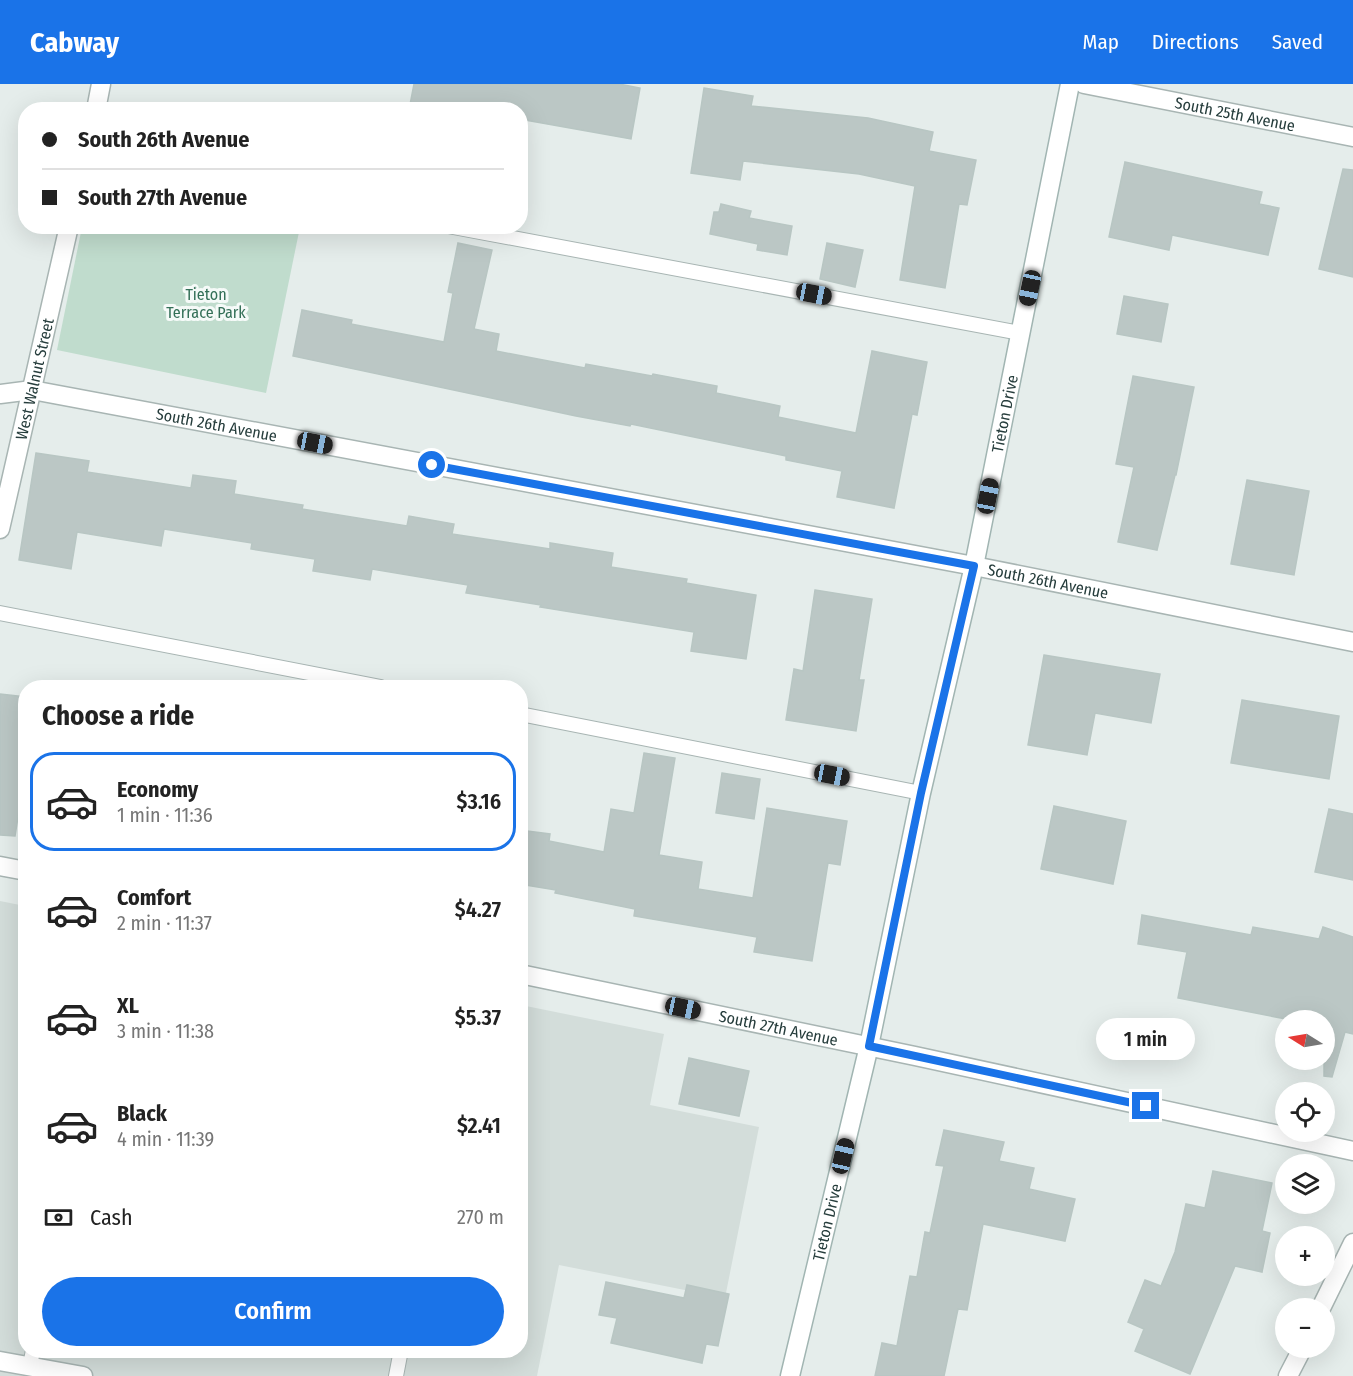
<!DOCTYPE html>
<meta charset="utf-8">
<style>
body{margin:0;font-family:"Fira Sans Condensed",sans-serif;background:#f2f2f2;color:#222;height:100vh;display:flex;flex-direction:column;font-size:22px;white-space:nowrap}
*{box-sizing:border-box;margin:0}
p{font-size:20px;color:#767676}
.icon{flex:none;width:33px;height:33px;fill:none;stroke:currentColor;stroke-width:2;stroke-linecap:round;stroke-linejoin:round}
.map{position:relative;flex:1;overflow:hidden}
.side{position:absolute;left:18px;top:596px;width:510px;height:678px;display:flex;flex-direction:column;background:#fff;border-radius:24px;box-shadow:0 6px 24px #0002}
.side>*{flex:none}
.banner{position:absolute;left:18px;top:18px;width:510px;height:132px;border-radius:24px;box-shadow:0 6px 24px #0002;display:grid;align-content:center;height:132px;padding:0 24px;background:#fff}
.needle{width:39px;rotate:281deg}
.fabs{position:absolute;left:1275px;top:926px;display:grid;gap:12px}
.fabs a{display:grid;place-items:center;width:60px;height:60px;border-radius:50%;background:#fff;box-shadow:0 6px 24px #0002;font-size:30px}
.end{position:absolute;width:27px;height:27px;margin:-14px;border:8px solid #1a73e8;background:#fff;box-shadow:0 0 0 3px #fff}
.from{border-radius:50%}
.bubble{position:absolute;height:42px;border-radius:21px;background:#fff;box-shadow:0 6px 24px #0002;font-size:20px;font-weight:600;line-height:42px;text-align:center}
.car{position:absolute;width:18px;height:36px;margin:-18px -9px;border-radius:8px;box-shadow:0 0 4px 2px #0007;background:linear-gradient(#222 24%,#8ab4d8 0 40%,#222 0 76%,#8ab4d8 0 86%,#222 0)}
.banner b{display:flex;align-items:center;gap:21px;height:57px;font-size:22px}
.banner b+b{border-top:2px solid #e0e0e0}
.banner i{width:15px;height:15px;background:#222}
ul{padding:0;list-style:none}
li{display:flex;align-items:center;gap:18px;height:99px;margin:0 12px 9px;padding:0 12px;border:3px solid transparent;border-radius:24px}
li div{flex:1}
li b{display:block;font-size:22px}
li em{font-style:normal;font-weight:600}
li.on{border-color:#1a73e8}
li>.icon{width:54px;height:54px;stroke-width:1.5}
h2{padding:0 24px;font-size:27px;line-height:72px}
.pay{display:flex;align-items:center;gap:15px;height:66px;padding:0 24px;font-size:22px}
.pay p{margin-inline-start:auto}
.cta{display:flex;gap:12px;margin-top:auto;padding:12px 24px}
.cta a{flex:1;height:69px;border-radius:36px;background:#1a73e8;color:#fff;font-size:24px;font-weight:600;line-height:69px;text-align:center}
header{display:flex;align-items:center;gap:36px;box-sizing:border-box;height:84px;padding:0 30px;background:#1a73e8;color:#fff}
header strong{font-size:28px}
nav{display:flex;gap:33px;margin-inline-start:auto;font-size:21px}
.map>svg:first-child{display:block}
</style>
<header>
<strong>Cabway</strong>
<nav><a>Map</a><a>Directions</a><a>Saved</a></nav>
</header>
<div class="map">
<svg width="1353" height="1292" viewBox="0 0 1353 1292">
<rect width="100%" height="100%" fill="#e5edeb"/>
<path fill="#d3ddda" d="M0,817l25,5 1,444h494l1,-345 143,29 -14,71 109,22 -34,171 -166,-33 -22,111h-537z"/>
<path fill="#c0dccd" d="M82,143h218l-34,166 -209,-43z"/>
<path fill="#bbc7c5" stroke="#b8c6c3" stroke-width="1.5" d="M414,0h205l21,4 -9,51 -111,-20v-9h-111z
M704,4l49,8 -2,10 117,12 65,14 -4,19 47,9 -9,45 -8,-1 -14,84 -45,-8 15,-94 -56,-12 -116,-13 -3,19 -49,-7z
M1125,78l137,30 -3,12 20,4 -11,47 -96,-20 -3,15 -60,-13z
M1343,85l10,1v107l-34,-8z
M721,120l30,7 -2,7 43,8 -5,29 -30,-5 1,-6 -48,-10 4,-22h5z
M458,159l34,7 -18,79 25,5 -3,17 89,17 1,-4 66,12 1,-2 64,12 -1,7 64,13 -2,11 78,16 16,-82 55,11 -10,53 -5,-1 -18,94 -57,-11 5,-26 -56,-11v-4l-155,-32 -1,2 -54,-10 -283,-60 9,-46 50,10 -1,4 93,18 9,-49 -5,-1z
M827,159l36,7 -8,37 -35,-8z
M1124,212l44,8 -7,38 -44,-8z
M1133,292l61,11 -18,88h-1l-18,75 -39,-8 16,-75 -18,-3z
M36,369l53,8 -2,11 104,16 2,-13 43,6 -2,13 69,11 -1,4 105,17 2,-10 45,8 -2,10 98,15v-6l63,10 -2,14 76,12 -1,4 70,12 -10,64 -55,-8 3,-19 -154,-25 1,-2 -75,-12 2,-8 -96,-16 -2,11 -57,-9 2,-12 -64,-10 1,-6 -88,-14 -3,17 -84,-14 -6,37 -52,-9z
M1247,396l62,11 -15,84 -63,-11z
M815,506l57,9 -13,81h5l-8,51 -70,-11 8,-51 9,2z
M1044,571l116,19 -9,49 -56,-10 -8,42 -59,-10z
M0,610l26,3v70l-11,69 -15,-1z
M1242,616l97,16 -10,63 -98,-16z
M644,669l31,5 -16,97 43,7 -4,27 55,9 14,-90 80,13 -7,44 -12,-2 -16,98 -58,-9 3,-15 -123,-21 1,-7 -80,-16 1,-3 -36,-6v-54l30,4 -1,7 55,11 7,-43 23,4z
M722,689l38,6 -6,40 -38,-6z
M1054,722l72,15 -13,63 -72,-15z
M1329,725l24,5v66l-38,-8z
M1142,831l109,20 2,-8 66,12 4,-12 30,10v97l-8,-2 -13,45 -8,-1v-56h-33l-113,-22 9,-46 -49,-8z
M689,974l60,13 -10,45 -60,-12z
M944,1046l60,12 -5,19 35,7 -5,21 46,10 -10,42 -82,-17 -16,86 -9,-1 -14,67h-69l7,-33 15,3 13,-70 7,1 8,-45 5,1 14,-67 -8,-1z
M1213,1087l59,12 -10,48 8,2 -8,39 -27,-6 -45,108 -55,-23 9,-22 -16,-7 17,-42 16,6 14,-34 11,-48 19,4z
M606,1198l78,16 3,-13 42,9 -11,52 -12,-2 -4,19 -91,-20 6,-25 -18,-3z"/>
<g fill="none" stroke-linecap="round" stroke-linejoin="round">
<defs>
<path id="service" d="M448,142l572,107
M0,529l381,74
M520,630l401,79
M30,1282l3,-16
M396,1292l5,-26"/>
<g id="minor">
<path id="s1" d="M1084,0l269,53"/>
<path d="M96,26l5,-26"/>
<path id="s2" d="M0,310l32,-4 942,176 379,76"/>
<path id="s3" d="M0,445l69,-303"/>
<path d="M0,782l26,5"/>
<path id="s4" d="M520,890l395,82 438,95"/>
<path d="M1321,1224l32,-65"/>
<path d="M0,1277l83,15"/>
<path d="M1288,1292l15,-29"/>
</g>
<g id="secondary">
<path id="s5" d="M790,1292l79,-330 52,-253 53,-227 96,-482"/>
</g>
</defs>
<use href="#service" stroke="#a8b5b3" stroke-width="16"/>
<use href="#minor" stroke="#a8b5b3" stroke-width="21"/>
<use href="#secondary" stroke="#a1b5b2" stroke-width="21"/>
<use href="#service" stroke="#fff" stroke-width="14"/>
<use href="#minor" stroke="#fff" stroke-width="18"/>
<use href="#secondary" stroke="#fff" stroke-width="18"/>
</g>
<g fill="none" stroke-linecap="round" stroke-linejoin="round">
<path stroke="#1a73e8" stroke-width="8" d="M432,381l542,101 -53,227 -52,253 277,60"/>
</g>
<g text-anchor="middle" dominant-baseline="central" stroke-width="6" stroke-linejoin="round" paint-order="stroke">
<g font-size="16" fill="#263d3c" stroke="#f5faf8">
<text stroke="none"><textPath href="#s1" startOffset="154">South 25th Avenue</textPath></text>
<text stroke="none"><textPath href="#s3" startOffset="154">West Walnut Street</textPath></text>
<text stroke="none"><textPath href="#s5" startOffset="986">Tieton Drive</textPath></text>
<text stroke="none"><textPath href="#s2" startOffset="220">South 26th Avenue</textPath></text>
<text stroke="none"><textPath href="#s2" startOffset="1066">South 26th Avenue</textPath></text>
<text stroke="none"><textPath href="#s4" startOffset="264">South 27th Avenue</textPath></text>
<text stroke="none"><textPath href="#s5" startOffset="158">Tieton Drive</textPath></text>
</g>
<g font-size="16" fill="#347058" stroke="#f5faf8">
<text x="206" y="210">Tieton<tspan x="206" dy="18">Terrace Park</tspan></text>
</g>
</g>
</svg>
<div class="fabs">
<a><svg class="needle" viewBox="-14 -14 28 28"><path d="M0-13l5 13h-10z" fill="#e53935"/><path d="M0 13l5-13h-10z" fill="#767676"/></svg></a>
<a><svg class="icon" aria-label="locate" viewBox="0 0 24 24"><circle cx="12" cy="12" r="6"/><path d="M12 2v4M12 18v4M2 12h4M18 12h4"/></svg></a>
<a><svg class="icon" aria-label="layers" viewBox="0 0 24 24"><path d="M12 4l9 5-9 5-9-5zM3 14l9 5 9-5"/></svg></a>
<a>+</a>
<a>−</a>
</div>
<i class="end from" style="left:432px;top:381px"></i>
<i class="end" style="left:1146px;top:1022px"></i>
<div class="bubble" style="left:1096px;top:934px;width:99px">1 min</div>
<i class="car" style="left:1030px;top:204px;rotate:192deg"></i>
<i class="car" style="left:814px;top:210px;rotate:101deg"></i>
<i class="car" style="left:315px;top:359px;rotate:101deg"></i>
<i class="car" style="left:988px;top:412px;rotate:11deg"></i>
<i class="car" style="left:832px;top:691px;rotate:101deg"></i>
<i class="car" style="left:683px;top:924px;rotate:102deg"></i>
<i class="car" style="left:843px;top:1072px;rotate:13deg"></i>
<div class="banner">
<b><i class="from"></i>South 26th Avenue</b>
<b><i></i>South 27th Avenue</b>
</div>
<section class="side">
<h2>Choose a ride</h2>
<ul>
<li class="on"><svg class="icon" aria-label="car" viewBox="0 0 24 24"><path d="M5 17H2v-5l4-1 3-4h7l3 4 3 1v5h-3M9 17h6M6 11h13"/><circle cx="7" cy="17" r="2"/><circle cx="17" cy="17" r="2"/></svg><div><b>Economy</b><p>1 min · 11:36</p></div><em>$3.16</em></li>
<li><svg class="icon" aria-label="car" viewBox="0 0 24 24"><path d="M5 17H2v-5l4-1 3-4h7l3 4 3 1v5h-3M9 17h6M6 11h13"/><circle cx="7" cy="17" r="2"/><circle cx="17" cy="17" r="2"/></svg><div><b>Comfort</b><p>2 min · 11:37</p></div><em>$4.27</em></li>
<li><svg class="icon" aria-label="car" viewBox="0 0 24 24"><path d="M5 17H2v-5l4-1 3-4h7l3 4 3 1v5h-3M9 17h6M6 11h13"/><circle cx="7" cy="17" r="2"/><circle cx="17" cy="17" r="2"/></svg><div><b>XL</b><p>3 min · 11:38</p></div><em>$5.37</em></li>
<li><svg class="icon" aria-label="car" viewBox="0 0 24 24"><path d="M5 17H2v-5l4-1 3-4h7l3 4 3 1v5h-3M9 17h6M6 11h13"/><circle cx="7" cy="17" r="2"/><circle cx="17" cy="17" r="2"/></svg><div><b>Black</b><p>4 min · 11:39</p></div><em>$2.41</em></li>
</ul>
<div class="pay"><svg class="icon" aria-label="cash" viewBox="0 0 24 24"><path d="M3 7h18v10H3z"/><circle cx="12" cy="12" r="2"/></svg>Cash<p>270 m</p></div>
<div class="cta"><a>Confirm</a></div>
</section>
</div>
